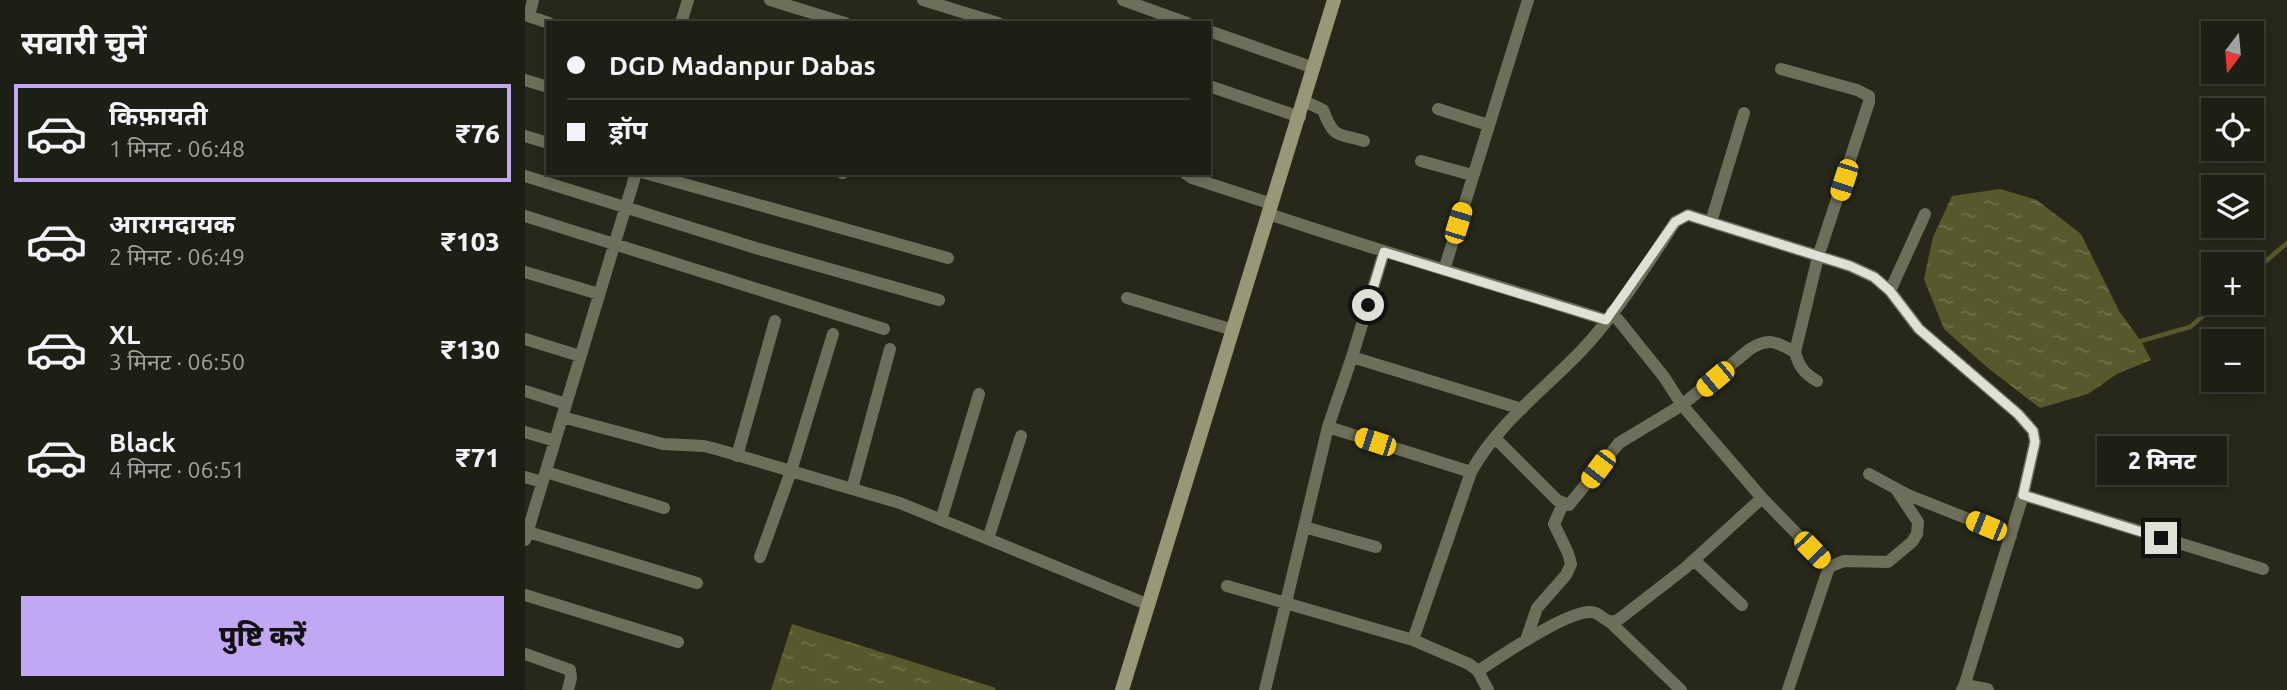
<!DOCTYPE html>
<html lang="hi">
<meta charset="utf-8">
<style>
body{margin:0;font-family:Ubuntu,"Noto Sans Devanagari",sans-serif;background:#2a2b22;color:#f1f3f6;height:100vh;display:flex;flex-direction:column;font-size:26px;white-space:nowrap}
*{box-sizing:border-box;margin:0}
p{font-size:23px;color:#a0a2a0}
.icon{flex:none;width:38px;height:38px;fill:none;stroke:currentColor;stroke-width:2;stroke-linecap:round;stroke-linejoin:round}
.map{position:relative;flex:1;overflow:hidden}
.drawer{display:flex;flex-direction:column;background:#1d1e14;width:525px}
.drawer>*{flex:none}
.guide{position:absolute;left:21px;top:21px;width:665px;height:154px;border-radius:0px;box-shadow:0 4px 10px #0003,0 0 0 2px #3b3c34;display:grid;align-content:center;height:154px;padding:0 21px;background:#1d1e14}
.needle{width:46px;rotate:196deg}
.buttons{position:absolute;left:1676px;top:21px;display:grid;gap:14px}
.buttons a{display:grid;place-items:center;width:63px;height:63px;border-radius:0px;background:#1d1e14;box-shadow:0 4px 10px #0003,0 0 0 2px #3b3c34;font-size:35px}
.end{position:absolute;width:32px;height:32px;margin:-16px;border:9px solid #e0e0d7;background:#111;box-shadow:0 0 0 4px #111}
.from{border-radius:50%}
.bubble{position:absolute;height:49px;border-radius:0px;background:#1d1e14;box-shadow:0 4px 10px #0003,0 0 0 2px #3b3c34;font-size:23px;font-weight:800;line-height:49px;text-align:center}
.car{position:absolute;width:21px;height:42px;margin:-21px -10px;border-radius:9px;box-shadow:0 0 5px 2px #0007;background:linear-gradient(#f5c518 24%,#345 0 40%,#f5c518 0 76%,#345 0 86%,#f5c518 0)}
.guide b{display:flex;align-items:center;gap:24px;height:66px;font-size:26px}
.guide b+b{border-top:2px solid #3b3c34}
.guide i{width:18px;height:18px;background:#f1f3f6}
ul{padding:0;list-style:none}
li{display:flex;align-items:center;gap:21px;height:98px;margin:0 14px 10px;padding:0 7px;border:4px solid transparent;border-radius:0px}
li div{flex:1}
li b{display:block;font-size:26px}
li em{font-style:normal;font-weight:800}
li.on{border-color:#c2a7f2}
li>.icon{width:63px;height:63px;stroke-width:1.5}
h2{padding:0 21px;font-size:32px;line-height:84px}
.cta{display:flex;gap:14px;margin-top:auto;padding:14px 21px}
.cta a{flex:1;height:80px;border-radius:0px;background:#c2a7f2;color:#111;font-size:28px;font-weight:800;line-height:80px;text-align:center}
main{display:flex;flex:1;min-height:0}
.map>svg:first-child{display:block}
</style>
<main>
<section class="drawer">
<h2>सवारी चुनें</h2>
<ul>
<li class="on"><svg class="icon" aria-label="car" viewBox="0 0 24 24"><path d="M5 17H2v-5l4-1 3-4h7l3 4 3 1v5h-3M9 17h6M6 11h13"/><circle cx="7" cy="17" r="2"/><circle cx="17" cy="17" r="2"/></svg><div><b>किफ़ायती</b><p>1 मिनट · 06:48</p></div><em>₹76</em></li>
<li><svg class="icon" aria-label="car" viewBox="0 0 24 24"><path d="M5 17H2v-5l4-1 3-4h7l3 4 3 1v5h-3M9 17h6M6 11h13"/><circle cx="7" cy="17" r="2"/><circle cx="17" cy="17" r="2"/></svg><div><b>आरामदायक</b><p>2 मिनट · 06:49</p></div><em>₹103</em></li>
<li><svg class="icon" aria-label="car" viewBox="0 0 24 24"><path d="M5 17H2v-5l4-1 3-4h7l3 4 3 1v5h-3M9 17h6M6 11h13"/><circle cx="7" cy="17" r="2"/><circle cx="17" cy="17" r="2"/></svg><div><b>XL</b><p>3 मिनट · 06:50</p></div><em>₹130</em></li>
<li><svg class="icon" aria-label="car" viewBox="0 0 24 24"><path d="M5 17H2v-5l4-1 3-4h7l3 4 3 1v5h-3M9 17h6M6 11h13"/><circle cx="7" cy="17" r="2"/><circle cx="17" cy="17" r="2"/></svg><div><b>Black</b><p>4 मिनट · 06:51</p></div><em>₹71</em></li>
</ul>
<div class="cta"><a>पुष्टि करें</a></div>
</section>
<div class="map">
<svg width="1762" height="690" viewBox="0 0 1762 690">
<defs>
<pattern id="water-ripples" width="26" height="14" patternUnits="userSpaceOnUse" patternTransform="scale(1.75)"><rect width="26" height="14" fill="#57592c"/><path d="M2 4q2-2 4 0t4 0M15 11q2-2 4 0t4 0" fill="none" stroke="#6f714a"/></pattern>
</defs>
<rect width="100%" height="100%" fill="#27281a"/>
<path fill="url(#water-ripples)" d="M1475,189l37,11 44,34 38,77 22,30 10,19 -34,14 -29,20 -48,14 -52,-40 -44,-39 -20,-50 9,-42 19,-41z
M267,624l204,64 -1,2h-224z"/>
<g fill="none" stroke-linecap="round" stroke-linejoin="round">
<path stroke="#57592c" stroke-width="4.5" d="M1727,273l35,-30
M1616,341l49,-14 28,-24"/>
<path stroke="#6e6f5b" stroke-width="12" d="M245,0l75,23
M398,0l75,23
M598,0l64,23
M0,15l24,8
M4,16l4,-16
M156,23l7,-23
M684,31l105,37
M1256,69l76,21 12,6v6l-51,155 -23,95c4,15 9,21 22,29
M0,80l23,7
M684,86l91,31
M779,101l19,9c11,29 14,23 41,31
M913,109l50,16
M0,136l23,7
M896,161l51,14
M120,173l303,85
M317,173h1
M660,173l7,5 80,26
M0,176l234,73 180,51
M744,214c112,38 225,70 337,106
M0,216l359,113
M1186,222l33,-109
M919,270l84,-270
M0,272l74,22
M1365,291l35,-77
M602,298l106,32
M1087,312l52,65 18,28 80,93 67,69
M0,339l55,17
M827,357l170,52
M0,391l41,13
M37,417l101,27 41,2 12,3 184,54 249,102
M803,427l143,45
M0,432l30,9
M970,438l62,62 12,5 50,-62 63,-38 68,-56c19,-12 26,-7 45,3
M212,456l38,-135
M21,472l118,36
M1344,474l39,21 103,41
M0,477l17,5
M327,489l38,-140
M1498,495l240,74
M416,520l38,-126
M779,527l72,20
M0,531l172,52
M463,539l33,-103
M0,540l111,-367
M235,557l31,-86 42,-137
M1169,560l48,45
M702,586l186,54 56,24 9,7 10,19
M0,595l153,47
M1085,622l71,68
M888,640l58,-168c27,-49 74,-83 112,-123 35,-38 64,-84 92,-127l13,-7 162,51 24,11 16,14 29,38 99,85 15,17 2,11 -12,53 -60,195
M1001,640l11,-32 29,-33 5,-11 -3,-11 -14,-29 9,-20
M0,654l45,16 1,8 -3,12
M953,671c22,-14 88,-60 113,-59 7,0 12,7 19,10l8,-2 66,-51 78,-71
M740,690l63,-263 24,-70 32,-105
M1263,690l41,-123 15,-6 44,1 24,-20 5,-8 1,-12 -22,-33"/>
<path stroke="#6e6f5b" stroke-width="14" d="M1438,690l7,-3 17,3"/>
<path stroke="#969878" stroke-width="14" d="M597,690l212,-690"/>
</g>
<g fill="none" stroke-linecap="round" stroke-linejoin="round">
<path stroke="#e0e0d7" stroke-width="9" d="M843,305l16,-53 222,68 69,-98 13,-7 9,3 153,48 24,11 16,14 29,38 99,85 15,17 2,11 -12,53 138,43"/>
</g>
</svg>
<div class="buttons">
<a><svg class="needle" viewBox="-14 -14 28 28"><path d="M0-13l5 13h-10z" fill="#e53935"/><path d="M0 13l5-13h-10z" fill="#a0a2a0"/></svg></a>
<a><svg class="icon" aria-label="locate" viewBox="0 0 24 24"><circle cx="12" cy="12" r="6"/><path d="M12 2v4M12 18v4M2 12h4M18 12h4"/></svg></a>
<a><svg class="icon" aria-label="layers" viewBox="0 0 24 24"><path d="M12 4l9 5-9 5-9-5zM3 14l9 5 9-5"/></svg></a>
<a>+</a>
<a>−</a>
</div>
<i class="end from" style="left:843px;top:305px"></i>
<i class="end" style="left:1636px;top:538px"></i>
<div class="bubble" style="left:1572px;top:436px;width:130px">2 मिनट</div>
<i class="car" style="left:1319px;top:180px;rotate:198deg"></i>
<i class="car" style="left:933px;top:223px;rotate:17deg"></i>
<i class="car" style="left:1190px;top:379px;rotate:230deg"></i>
<i class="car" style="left:850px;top:442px;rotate:288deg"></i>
<i class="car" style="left:1073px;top:469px;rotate:217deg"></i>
<i class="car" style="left:1461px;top:526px;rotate:292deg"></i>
<i class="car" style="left:1287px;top:550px;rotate:136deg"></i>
<div class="guide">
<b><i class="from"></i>DGD Madanpur Dabas</b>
<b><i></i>ड्रॉप</b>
</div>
</div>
</main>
